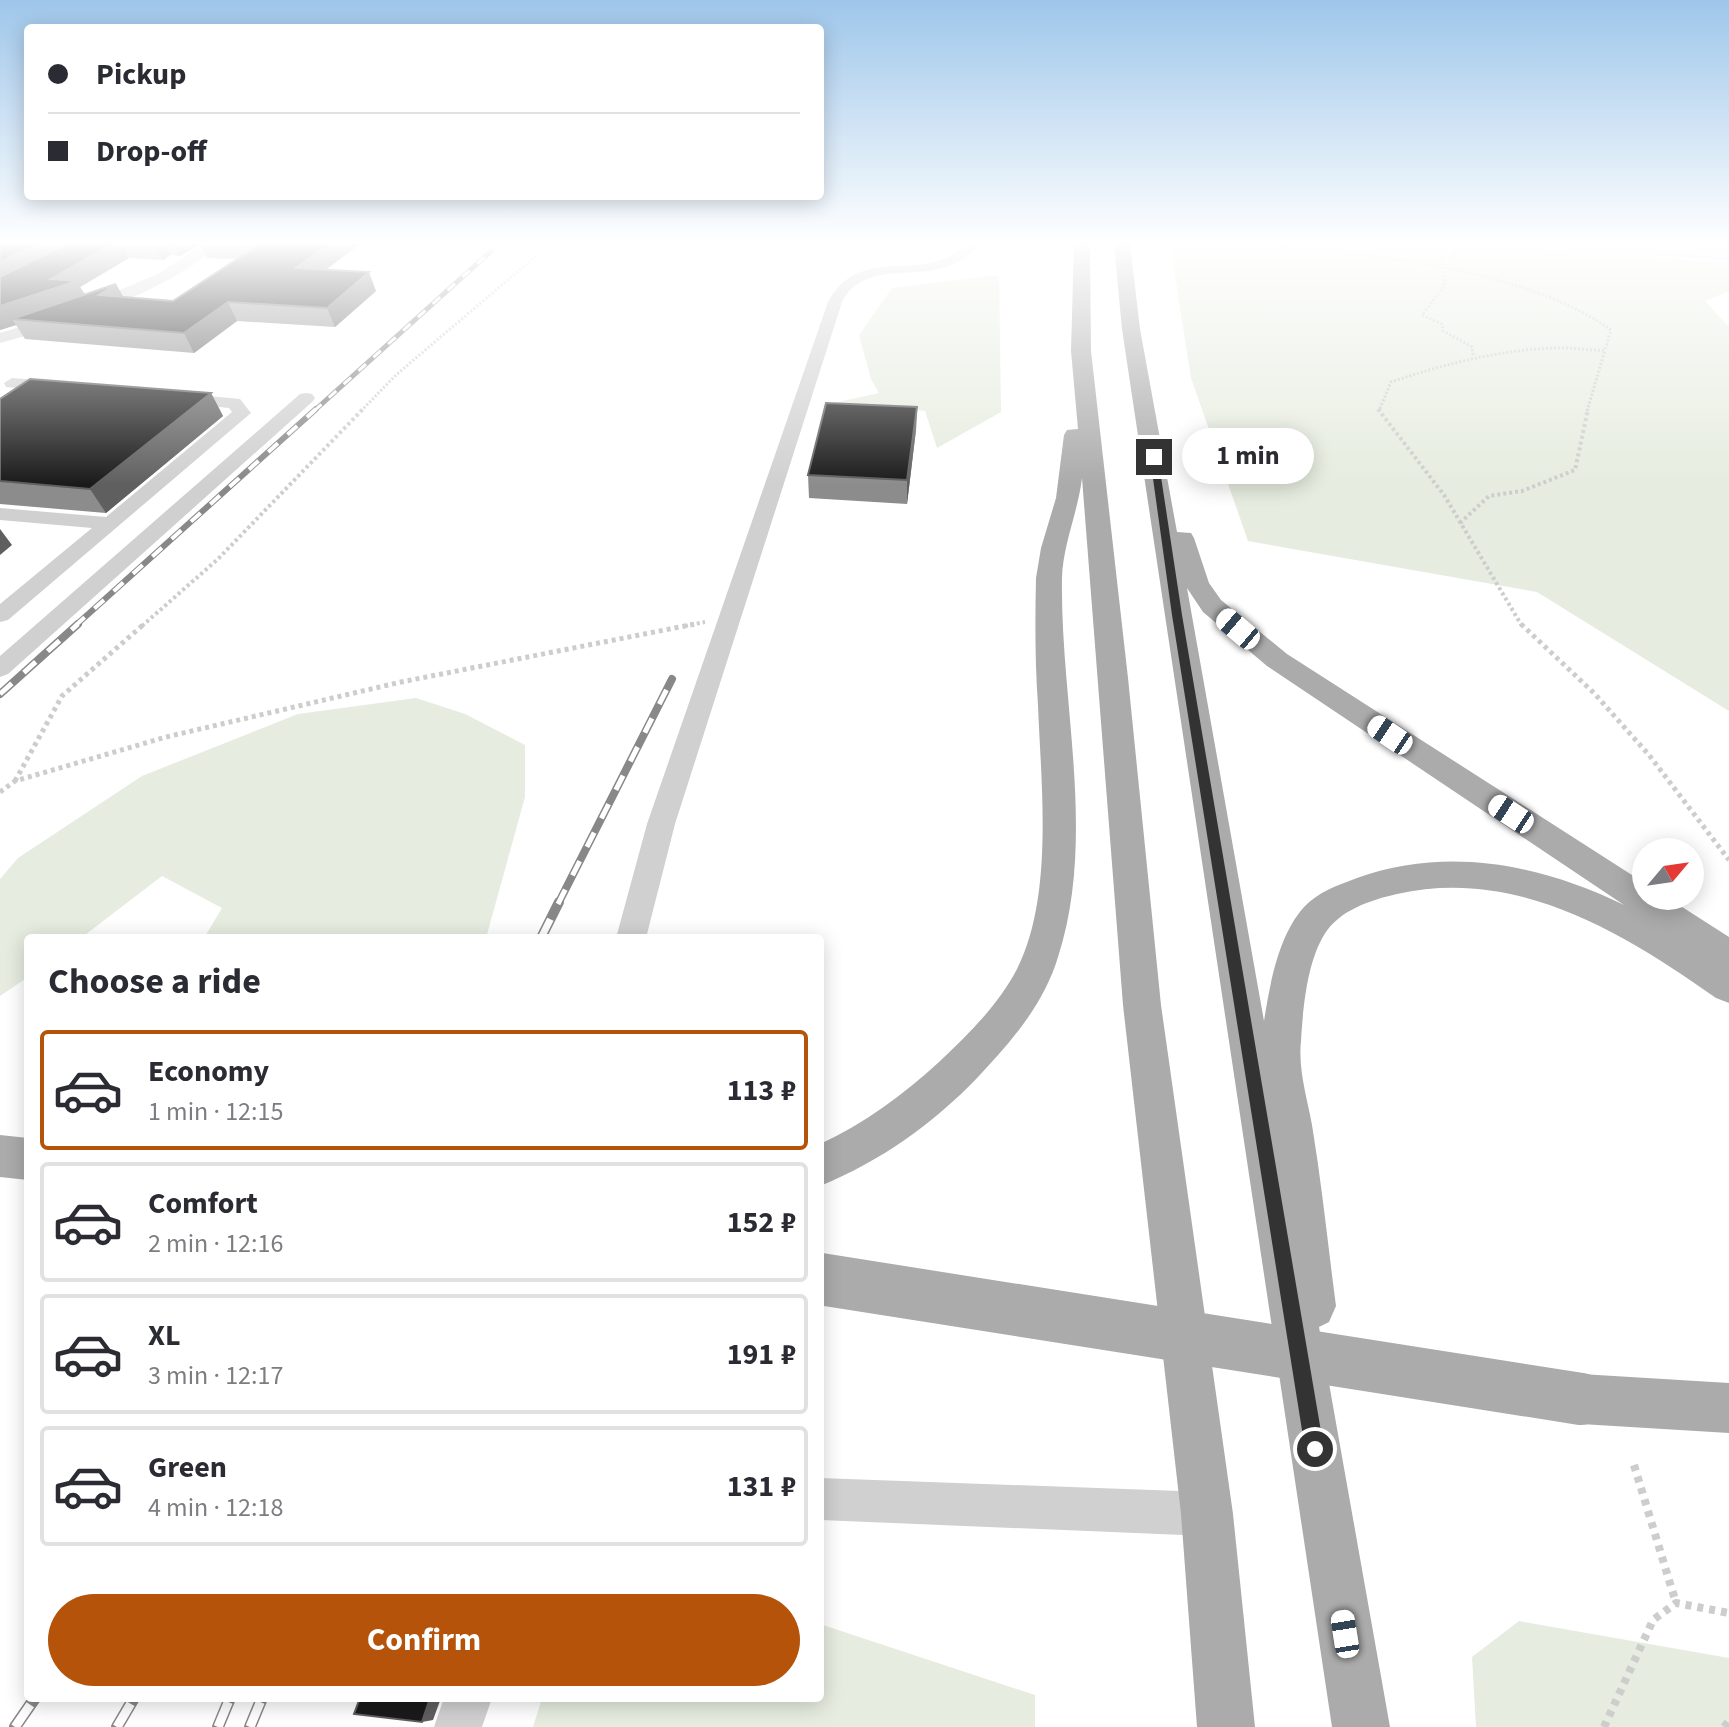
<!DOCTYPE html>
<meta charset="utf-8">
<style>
body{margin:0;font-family:"Source Sans 3",sans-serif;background:#f7f7f7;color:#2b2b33;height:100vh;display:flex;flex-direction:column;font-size:30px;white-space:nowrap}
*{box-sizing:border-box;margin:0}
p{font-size:26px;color:#7c7c81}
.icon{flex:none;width:44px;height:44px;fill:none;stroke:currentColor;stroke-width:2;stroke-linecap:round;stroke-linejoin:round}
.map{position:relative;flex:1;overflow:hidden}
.side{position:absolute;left:24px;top:934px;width:800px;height:768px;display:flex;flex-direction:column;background:#fff;border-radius:8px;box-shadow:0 4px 20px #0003}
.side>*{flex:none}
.hud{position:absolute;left:24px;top:24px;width:800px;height:176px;border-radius:8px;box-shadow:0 4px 20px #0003;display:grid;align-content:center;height:176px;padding:0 24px;background:#fff}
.needle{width:52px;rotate:61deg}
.tools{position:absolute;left:1632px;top:838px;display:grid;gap:16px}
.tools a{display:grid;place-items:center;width:72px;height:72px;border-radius:50%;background:#fff;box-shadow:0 4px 20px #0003;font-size:40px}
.end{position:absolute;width:36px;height:36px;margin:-18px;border:10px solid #333;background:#fff;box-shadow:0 0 0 4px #fff}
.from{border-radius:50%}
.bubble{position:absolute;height:56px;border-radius:28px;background:#fff;box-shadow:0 4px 20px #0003;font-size:26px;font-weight:700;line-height:56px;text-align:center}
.car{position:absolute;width:24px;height:48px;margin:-24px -12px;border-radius:10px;box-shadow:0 0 6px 2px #0007;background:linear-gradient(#fff 24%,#345 0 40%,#fff 0 76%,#345 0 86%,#fff 0)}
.hud b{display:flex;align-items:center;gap:28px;height:76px;font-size:30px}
.hud b+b{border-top:2px solid #e1e1e2}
.hud i{width:20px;height:20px;background:#2b2b33}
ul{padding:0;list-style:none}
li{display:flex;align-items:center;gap:24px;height:120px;margin:0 16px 12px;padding:0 8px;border:4px solid #e1e1e2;border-radius:8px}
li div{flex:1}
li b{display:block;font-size:30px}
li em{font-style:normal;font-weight:700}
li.active{border-color:#b45309}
li>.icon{width:72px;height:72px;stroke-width:1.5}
h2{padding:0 24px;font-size:36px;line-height:96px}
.action{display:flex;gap:16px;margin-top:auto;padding:16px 24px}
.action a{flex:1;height:92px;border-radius:48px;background:#b45309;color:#fff;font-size:32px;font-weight:700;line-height:92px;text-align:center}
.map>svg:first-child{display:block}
</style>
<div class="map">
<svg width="1729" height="1727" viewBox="0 0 1729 1727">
<rect width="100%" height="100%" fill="#fff"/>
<path fill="#e6ecdf" d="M1170,244h303l256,18v29l-24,10 24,26v384l-192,-119 -289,-51 -57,-163z
M1538,244h191v12z
M999,275l2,137 -64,36 -12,-37 -45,-5h-60l59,-13 -8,-14 -12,-44 33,-47z
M416,698l49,16 60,31v52l-39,141h-282l18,-30 -60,-32 -81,62h-53v39l-28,19v-117l18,-21 124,-82 156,-62z
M1519,1621l210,37v69h-253l-4,-70z
M820,1624l215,71v32h-502l9,-29h278z"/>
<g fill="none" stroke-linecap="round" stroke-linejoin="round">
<path stroke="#cfe2ee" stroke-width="4" d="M1531,244l198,15"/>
<path stroke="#cdcdcd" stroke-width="3" stroke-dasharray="2 2" stroke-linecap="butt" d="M1251,244c106,8 273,23 360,86l-6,20c-17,1 -33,-3 -50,-2 -57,2 -110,16 -164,34l-12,29
M1473,355l-1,-8 -29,-16 -1,-7 -20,-9 23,-30 -5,-27 16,-2 -4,-8 76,-2
M361,411l35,-36 154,-131
M1587,411l18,-61"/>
<path stroke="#cdcdcd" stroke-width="4" stroke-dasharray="3 3" stroke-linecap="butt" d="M1378,409l66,86 78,131
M1460,523l29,-27 33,-5 53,-21 13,-61
M142,626l76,-67 145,-150
M685,626l20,-4"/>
<path stroke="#cdcdcd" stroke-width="5" stroke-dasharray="4 4" stroke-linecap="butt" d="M1521,624l73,69 55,62 80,105
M15,781l47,-85 82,-72
M0,792l15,-11 151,-44 235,-55 294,-58"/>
<path stroke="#cdcdcd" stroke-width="8" stroke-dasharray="6 6" stroke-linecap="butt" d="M1634,1465l42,138
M1604,1727l49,-107 23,-17 53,10
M1724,1727l5,-6"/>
<path fill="#d0d0d0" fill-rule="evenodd" d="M204,244h15c-44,45 -158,83 -219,99v-10l62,-19 96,-40z
M965,244h14c-41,52 -109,5 -137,58l-167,522 -29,114h-30l31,-114 181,-522c33,-61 97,-15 137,-58z
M12,378l49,4 8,5 -8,5 -55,-5 -2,-4z
M178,393l62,6 11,14 -243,207 -8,2v-18l92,-76 -92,-8v-12l106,9 126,-105 -3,-4 -57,-6 -3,-4z
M306,393l6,1 3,4 -3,4 -304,272 -8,3v-21l300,-262z
M820,1478l387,14 15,7 7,15 -7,15 -15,7 -387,-16z
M444,1698h48l-10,29h-48z"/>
<path fill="#ababab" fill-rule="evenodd" d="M1074,244h16l1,107 37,327 33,327 72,509 22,213h-58l-16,-213 -58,-509 -41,-527c-4,34 -19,66 -20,100 -2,125 35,258 -4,379 -14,47 -47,85 -80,120 -45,47 -97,84 -158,109v-42c44,-20 84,-50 119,-82 29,-27 60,-58 78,-93 37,-73 24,-184 21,-264 -3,-42 -3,-84 -2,-127l5,-30 15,-50 8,-63 3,-5 11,-1 -7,-78z
M1114,244h16l10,85 37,203 14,1 3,5 15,45 12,17 66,54 359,230v12h19l64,41v66l-13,-5c-94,-66 -200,-131 -319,-104 -26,6 -58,16 -73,41 -17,28 -21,73 -23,106 -3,29 6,56 11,84 10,60 16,121 24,181l-7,16 -10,5 71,400h-58l-210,-1398zM1187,588l16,24 64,54 357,239c-84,-41 -177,-59 -267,-27 -19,7 -39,14 -53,29 -26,29 -34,77 -40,114z
M0,1135l28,3v42l-28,-3z
M1581,1374l148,9v50l-148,-9 -17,-8 -8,-17 8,-17z"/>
<defs>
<path id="rail-far4" d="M314,411l185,-167"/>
<path id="rail-far3" d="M75,626l241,-217"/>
<path id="rail-far2" d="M0,694l78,-70
M558,904l114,-225"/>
<path id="rail-far1" d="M541,938l18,-36"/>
<path id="rail" d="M15,1727l20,-29
M117,1727l17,-29
M218,1727l12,-29
M250,1727l12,-29"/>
</defs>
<use href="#rail-far4" stroke="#888" stroke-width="5"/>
<use href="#rail-far3" stroke="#888" stroke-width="6"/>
<use href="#rail-far2" stroke="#888" stroke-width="8"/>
<use href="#rail-far1" stroke="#888" stroke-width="10"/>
<use href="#rail" stroke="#888" stroke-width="12"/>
<use href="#rail-far4" stroke="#fff" stroke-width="3" stroke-dasharray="10" stroke-linecap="butt"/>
<use href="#rail-far3" stroke="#fff" stroke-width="4" stroke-dasharray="13" stroke-linecap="butt"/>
<use href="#rail-far2" stroke="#fff" stroke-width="5" stroke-dasharray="16" stroke-linecap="butt"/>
<use href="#rail-far1" stroke="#fff" stroke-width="7" stroke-dasharray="21" stroke-linecap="butt"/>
<use href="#rail" stroke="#fff" stroke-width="9" stroke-dasharray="27" stroke-linecap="butt"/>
<path stroke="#ababab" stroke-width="52" d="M820,1279l761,120"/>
</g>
<path fill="#8c8c8c" d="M0,244h200l-20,12 -10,-1 -7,5 -34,-2 -49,29 5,7 88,7 63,-42 -29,-1 -6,-14h159l-34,25 50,22 -41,36 -98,-6 -43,32 -169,-14 -9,-14 -16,5z
M211,393l12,23 -117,97 -106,-9v-105z
M917,407l-1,23 -9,74 -98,-6 -1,-23z"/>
<path fill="#5f5f5f" d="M37,244h46l-83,43v-25z
M112,244h10l7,14 -49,29 8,13 -76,19 4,6 -16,5v-24l51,-27z
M155,244h9l6,11 -7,5z
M174,244h26l-20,12z
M329,244h31l-57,43 -7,-19z
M369,272l7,19 -41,36 -8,-19z
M116,284l11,19 -28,-8z
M228,302l9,19 -43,32 -10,-20z
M211,393l12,23 -117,97 -16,-24z
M917,407l-1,23 -9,74v-24z
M0,529l12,16 -12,10z
M430,1698h11l-8,22 -11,2z"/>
<path fill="#1a1a1a" stroke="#5f5f5f" stroke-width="2" d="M0,244h37l-37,18z
M67,244h45l-61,35 26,2 -77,25v-29z
M260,244h69l-33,24 73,4 -42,36 -99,-6 -44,31 -172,-14 104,-35 -17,11 74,6z
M30,379l181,14 -121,96 -90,-8v-82z
M826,403l91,4 -10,73 -99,-5z
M360,1698h72h-2l-8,24 -68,-8z"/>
<linearGradient id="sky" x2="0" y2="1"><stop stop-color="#9ec6ea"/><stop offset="0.5" stop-color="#fff"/><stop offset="1" stop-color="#fff" stop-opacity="0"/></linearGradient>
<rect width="1729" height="485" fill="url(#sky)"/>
<path fill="#333" d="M1154,454l4,3 24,158 142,834 -3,7 -6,3 -7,-3 -3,-7 -133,-834 -22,-158z"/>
</svg>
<div class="tools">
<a><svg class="needle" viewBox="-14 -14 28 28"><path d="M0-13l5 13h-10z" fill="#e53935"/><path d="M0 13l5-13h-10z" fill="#7c7c81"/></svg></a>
</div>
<i class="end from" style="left:1315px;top:1449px"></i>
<i class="end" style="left:1154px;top:457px"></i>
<div class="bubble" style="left:1182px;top:428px;width:132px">1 min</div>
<i class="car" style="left:1238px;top:629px;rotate:310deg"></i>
<i class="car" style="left:1390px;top:735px;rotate:304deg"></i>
<i class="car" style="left:1511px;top:814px;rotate:303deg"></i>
<i class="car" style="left:1345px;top:1634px;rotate:351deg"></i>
<div class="hud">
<b><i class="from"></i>Pickup</b>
<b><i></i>Drop-off</b>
</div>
<section class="side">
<h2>Choose a ride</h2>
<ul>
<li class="active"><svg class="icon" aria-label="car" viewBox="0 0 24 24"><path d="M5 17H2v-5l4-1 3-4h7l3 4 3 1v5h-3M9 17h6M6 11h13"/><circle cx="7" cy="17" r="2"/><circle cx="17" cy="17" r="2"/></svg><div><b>Economy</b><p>1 min · 12:15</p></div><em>113 ₽</em></li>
<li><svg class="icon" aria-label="car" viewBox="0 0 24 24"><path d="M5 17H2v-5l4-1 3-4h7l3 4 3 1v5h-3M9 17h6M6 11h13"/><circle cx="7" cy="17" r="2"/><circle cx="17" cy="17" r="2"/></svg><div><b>Comfort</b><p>2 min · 12:16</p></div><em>152 ₽</em></li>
<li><svg class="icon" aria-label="car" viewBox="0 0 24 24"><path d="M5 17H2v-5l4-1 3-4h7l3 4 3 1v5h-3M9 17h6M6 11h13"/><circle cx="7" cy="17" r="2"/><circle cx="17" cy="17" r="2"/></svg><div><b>XL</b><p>3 min · 12:17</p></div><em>191 ₽</em></li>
<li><svg class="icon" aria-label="car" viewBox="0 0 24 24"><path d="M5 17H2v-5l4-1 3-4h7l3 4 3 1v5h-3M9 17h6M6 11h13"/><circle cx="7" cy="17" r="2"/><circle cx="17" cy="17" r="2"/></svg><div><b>Green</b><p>4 min · 12:18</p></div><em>131 ₽</em></li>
</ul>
<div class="action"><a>Confirm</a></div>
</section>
</div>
